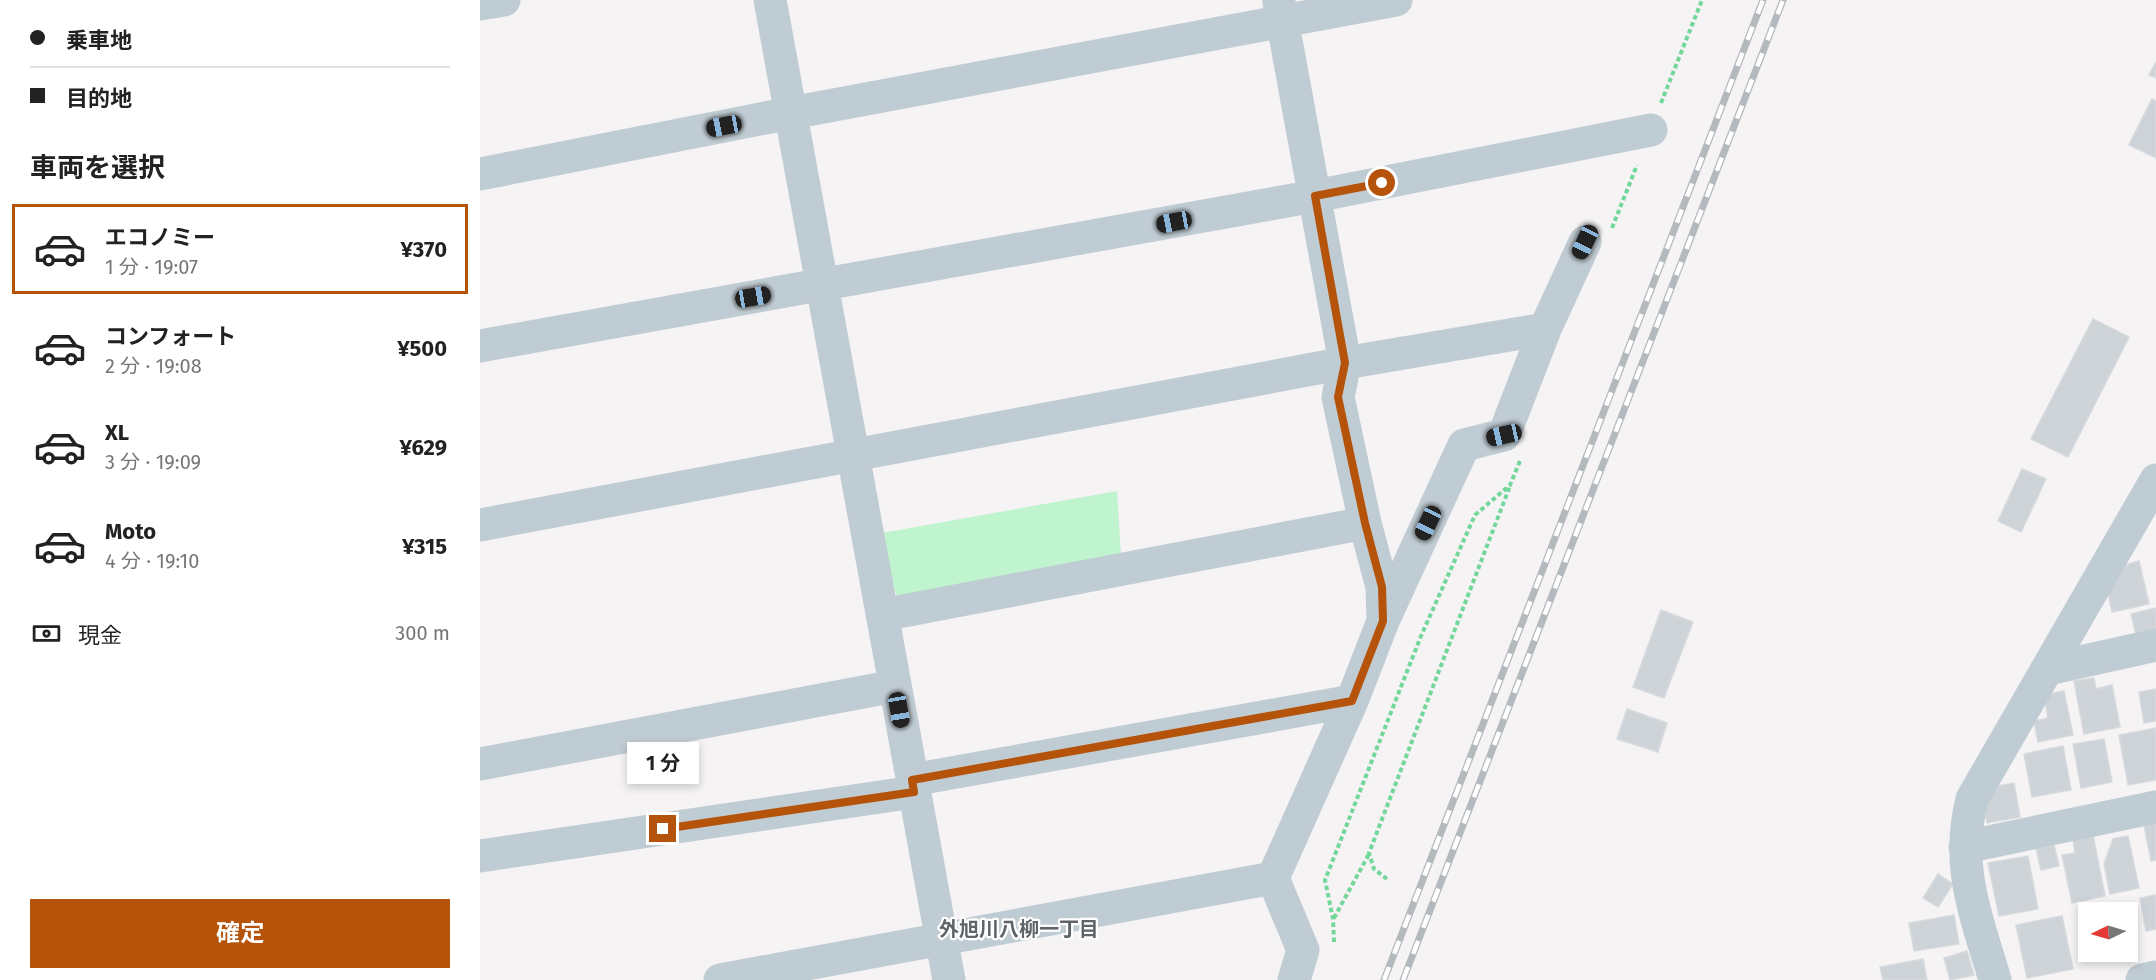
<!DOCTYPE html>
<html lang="ja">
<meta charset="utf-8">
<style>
body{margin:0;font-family:"Fira Sans","Noto Sans JP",sans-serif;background:#f6f6f6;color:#222;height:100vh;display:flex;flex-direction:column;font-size:22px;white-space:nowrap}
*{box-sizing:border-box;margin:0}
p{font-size:20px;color:#767676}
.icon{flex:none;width:33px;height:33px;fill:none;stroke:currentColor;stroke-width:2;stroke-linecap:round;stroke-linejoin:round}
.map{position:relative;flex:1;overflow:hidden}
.side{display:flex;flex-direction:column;background:#fff;width:480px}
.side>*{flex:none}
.banner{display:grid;align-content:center;height:132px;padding:0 30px;background:#fff}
.needle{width:39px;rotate:265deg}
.buttons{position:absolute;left:1598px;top:902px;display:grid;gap:12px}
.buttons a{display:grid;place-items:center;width:60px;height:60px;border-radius:0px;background:#fff;box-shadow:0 3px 9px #0003;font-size:30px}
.end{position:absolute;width:27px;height:27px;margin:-14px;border:8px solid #b45309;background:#fff;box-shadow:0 0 0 3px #fff}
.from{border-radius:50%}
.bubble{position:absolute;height:42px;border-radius:0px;background:#fff;box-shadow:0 3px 9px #0003;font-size:20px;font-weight:700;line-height:42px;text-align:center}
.car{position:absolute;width:18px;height:36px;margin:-18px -9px;border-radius:8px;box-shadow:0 0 4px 2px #0007;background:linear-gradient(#222 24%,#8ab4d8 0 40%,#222 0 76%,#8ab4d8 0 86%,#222 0)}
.banner b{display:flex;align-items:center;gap:21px;height:57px;font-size:22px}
.banner b+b{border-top:2px solid #e0e0e0}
.banner i{width:15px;height:15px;background:#222}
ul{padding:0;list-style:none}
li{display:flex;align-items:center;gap:18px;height:90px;margin:0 12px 9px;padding:0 18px;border:3px solid transparent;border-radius:0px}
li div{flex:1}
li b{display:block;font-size:22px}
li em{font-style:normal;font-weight:700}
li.current{border-color:#b45309}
li>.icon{width:54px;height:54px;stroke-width:1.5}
h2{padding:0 30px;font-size:27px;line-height:72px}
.pay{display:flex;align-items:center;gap:15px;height:66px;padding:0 30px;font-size:22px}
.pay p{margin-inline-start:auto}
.action{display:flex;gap:12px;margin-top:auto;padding:12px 30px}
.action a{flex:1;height:69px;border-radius:0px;background:#b45309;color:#fff;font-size:24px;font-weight:700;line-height:69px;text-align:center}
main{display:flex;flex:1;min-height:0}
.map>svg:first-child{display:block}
</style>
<main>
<section class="side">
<div class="banner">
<b><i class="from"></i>乗車地</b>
<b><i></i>目的地</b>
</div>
<h2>車両を選択</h2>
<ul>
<li class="current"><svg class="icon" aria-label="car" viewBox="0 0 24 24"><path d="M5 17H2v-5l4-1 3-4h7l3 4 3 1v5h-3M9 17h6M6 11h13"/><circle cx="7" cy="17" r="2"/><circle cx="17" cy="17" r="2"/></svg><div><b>エコノミー</b><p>1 分 · 19:07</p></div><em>¥370</em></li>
<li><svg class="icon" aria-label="car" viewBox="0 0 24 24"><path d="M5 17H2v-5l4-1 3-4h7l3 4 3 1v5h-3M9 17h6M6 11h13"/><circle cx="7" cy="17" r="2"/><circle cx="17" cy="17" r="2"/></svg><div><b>コンフォート</b><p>2 分 · 19:08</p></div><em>¥500</em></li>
<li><svg class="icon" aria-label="car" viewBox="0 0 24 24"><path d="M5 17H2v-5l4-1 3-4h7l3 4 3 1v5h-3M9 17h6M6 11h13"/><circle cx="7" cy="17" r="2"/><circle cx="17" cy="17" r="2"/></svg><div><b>XL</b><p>3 分 · 19:09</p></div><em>¥629</em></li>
<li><svg class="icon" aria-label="car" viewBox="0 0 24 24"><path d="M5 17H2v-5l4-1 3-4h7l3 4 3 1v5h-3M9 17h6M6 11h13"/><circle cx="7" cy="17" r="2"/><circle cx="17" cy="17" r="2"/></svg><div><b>Moto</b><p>4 分 · 19:10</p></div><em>¥315</em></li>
</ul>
<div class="pay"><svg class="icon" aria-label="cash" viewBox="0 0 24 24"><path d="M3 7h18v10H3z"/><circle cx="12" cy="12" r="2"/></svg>現金<p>300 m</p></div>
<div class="action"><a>確定</a></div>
</section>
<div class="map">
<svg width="1676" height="980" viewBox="0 0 1676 980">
<rect width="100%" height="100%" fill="#f5f3f3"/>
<path fill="#bff4ce" d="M637,491l4,65 -224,43 -15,-66z"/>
<path fill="#ced3d8" stroke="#d6dade" stroke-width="1.5" d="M1676,62v16l-7,-3z
M1672,99l4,2v57l-27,-13z
M1613,319l36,18 -61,120 -37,-18z
M1542,469l24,10 -25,53 -23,-11z
M1659,561l10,43 -37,8 -4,-19 18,-28z
M1676,608v21l-20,6 -5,-21z
M1181,610l32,12 -29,76 -31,-11z
M1614,678l2,11 16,-4 8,42 -36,7 -10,-53z
M1676,689v32l-12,2 -5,-31z
M1584,691l9,44 -35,7 -4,-21 14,-3 -4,-23z
M1147,709l40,14 -9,29 -41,-13z
M1676,728v52l-28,5 -9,-50z
M1624,739l8,43 -31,6 -8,-44z
M1583,746l8,44 -39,7 -8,-43z
M1534,783l6,34 -33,6 -4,-19 9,-17z
M1676,823v37l-5,1 -7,-36z
M1613,835l12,61 -33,7 -10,-48 13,-2 -2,-13z
M1648,836l11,52 -29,6 -6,-30 9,-25z
M1574,845l5,21 -18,4 -5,-22z
M1548,856l10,53 -39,7 -11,-53z
M1458,874l15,10 -15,23 -15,-9z
M1676,895v34l-10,2 -6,-33z
M1474,915l5,29 -45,7 -5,-28z
M1582,916l11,53 -46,9 -11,-53z
M1487,951l7,24 -24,5 -6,-22z
M1443,959l4,21h-44l-3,-13z"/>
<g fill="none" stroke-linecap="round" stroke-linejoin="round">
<path stroke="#73d69a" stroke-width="4" stroke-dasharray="4.5 3" stroke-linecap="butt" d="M1181,103l41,-103
M1132,228l25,-63
M907,879l-13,-10 -5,-16 141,-367
M854,918l35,-64
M854,942l-1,-23 -8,-39 96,-244 54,-121 35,-30 10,-24"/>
<path stroke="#c0ccd3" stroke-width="33" d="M290,0l179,980
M799,2l66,361 -7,34 27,126 17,64 1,33
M0,4l24,-4
M0,174l311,-61 605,-113
M0,346l835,-150 336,-66
M0,525l865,-162 200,-34
M402,615l483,-92
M1568,669l108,-24
M0,764l415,-78
M432,780l440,-79
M1485,847l191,-40
M0,856l434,-64
M793,878l30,72 -9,30
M240,980l553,-102 79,-177 31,-80 81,-176 40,-10 41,-106 40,-87
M1515,980c-19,-65 -40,-113 -23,-181l184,-319
M1662,980l14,-3"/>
<defs>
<path id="rail" d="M904,980l379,-980
M923,980l380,-980"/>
</defs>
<use href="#rail" stroke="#b4b9bd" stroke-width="7"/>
<use href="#rail" stroke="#fff" stroke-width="4.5" stroke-dasharray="14" stroke-linecap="butt"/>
</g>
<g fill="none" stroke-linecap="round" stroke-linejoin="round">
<path stroke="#b45309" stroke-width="8" d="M183,829l251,-37 -2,-12 440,-79 31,-80 -1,-34 -17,-64 -27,-126 7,-34 -30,-167 67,-13"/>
</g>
<g text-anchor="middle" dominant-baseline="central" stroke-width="4.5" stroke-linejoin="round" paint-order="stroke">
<g font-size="20" font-weight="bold" fill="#5e6468" stroke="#fff">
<text x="539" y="929">外旭川八柳一丁目</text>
</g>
</g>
</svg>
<div class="buttons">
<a><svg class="needle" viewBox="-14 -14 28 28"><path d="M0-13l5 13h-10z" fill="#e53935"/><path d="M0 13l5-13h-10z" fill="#767676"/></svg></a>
</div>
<i class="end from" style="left:902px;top:183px"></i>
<i class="end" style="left:183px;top:829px"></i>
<div class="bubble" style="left:147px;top:742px;width:72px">1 分</div>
<i class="car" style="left:244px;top:126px;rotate:259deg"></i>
<i class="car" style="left:694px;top:222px;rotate:259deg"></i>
<i class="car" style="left:1105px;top:242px;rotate:205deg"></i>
<i class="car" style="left:273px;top:297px;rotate:80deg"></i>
<i class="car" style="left:1024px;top:435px;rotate:257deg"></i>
<i class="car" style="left:948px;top:523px;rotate:205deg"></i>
<i class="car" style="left:419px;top:710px;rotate:170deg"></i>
</div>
</main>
